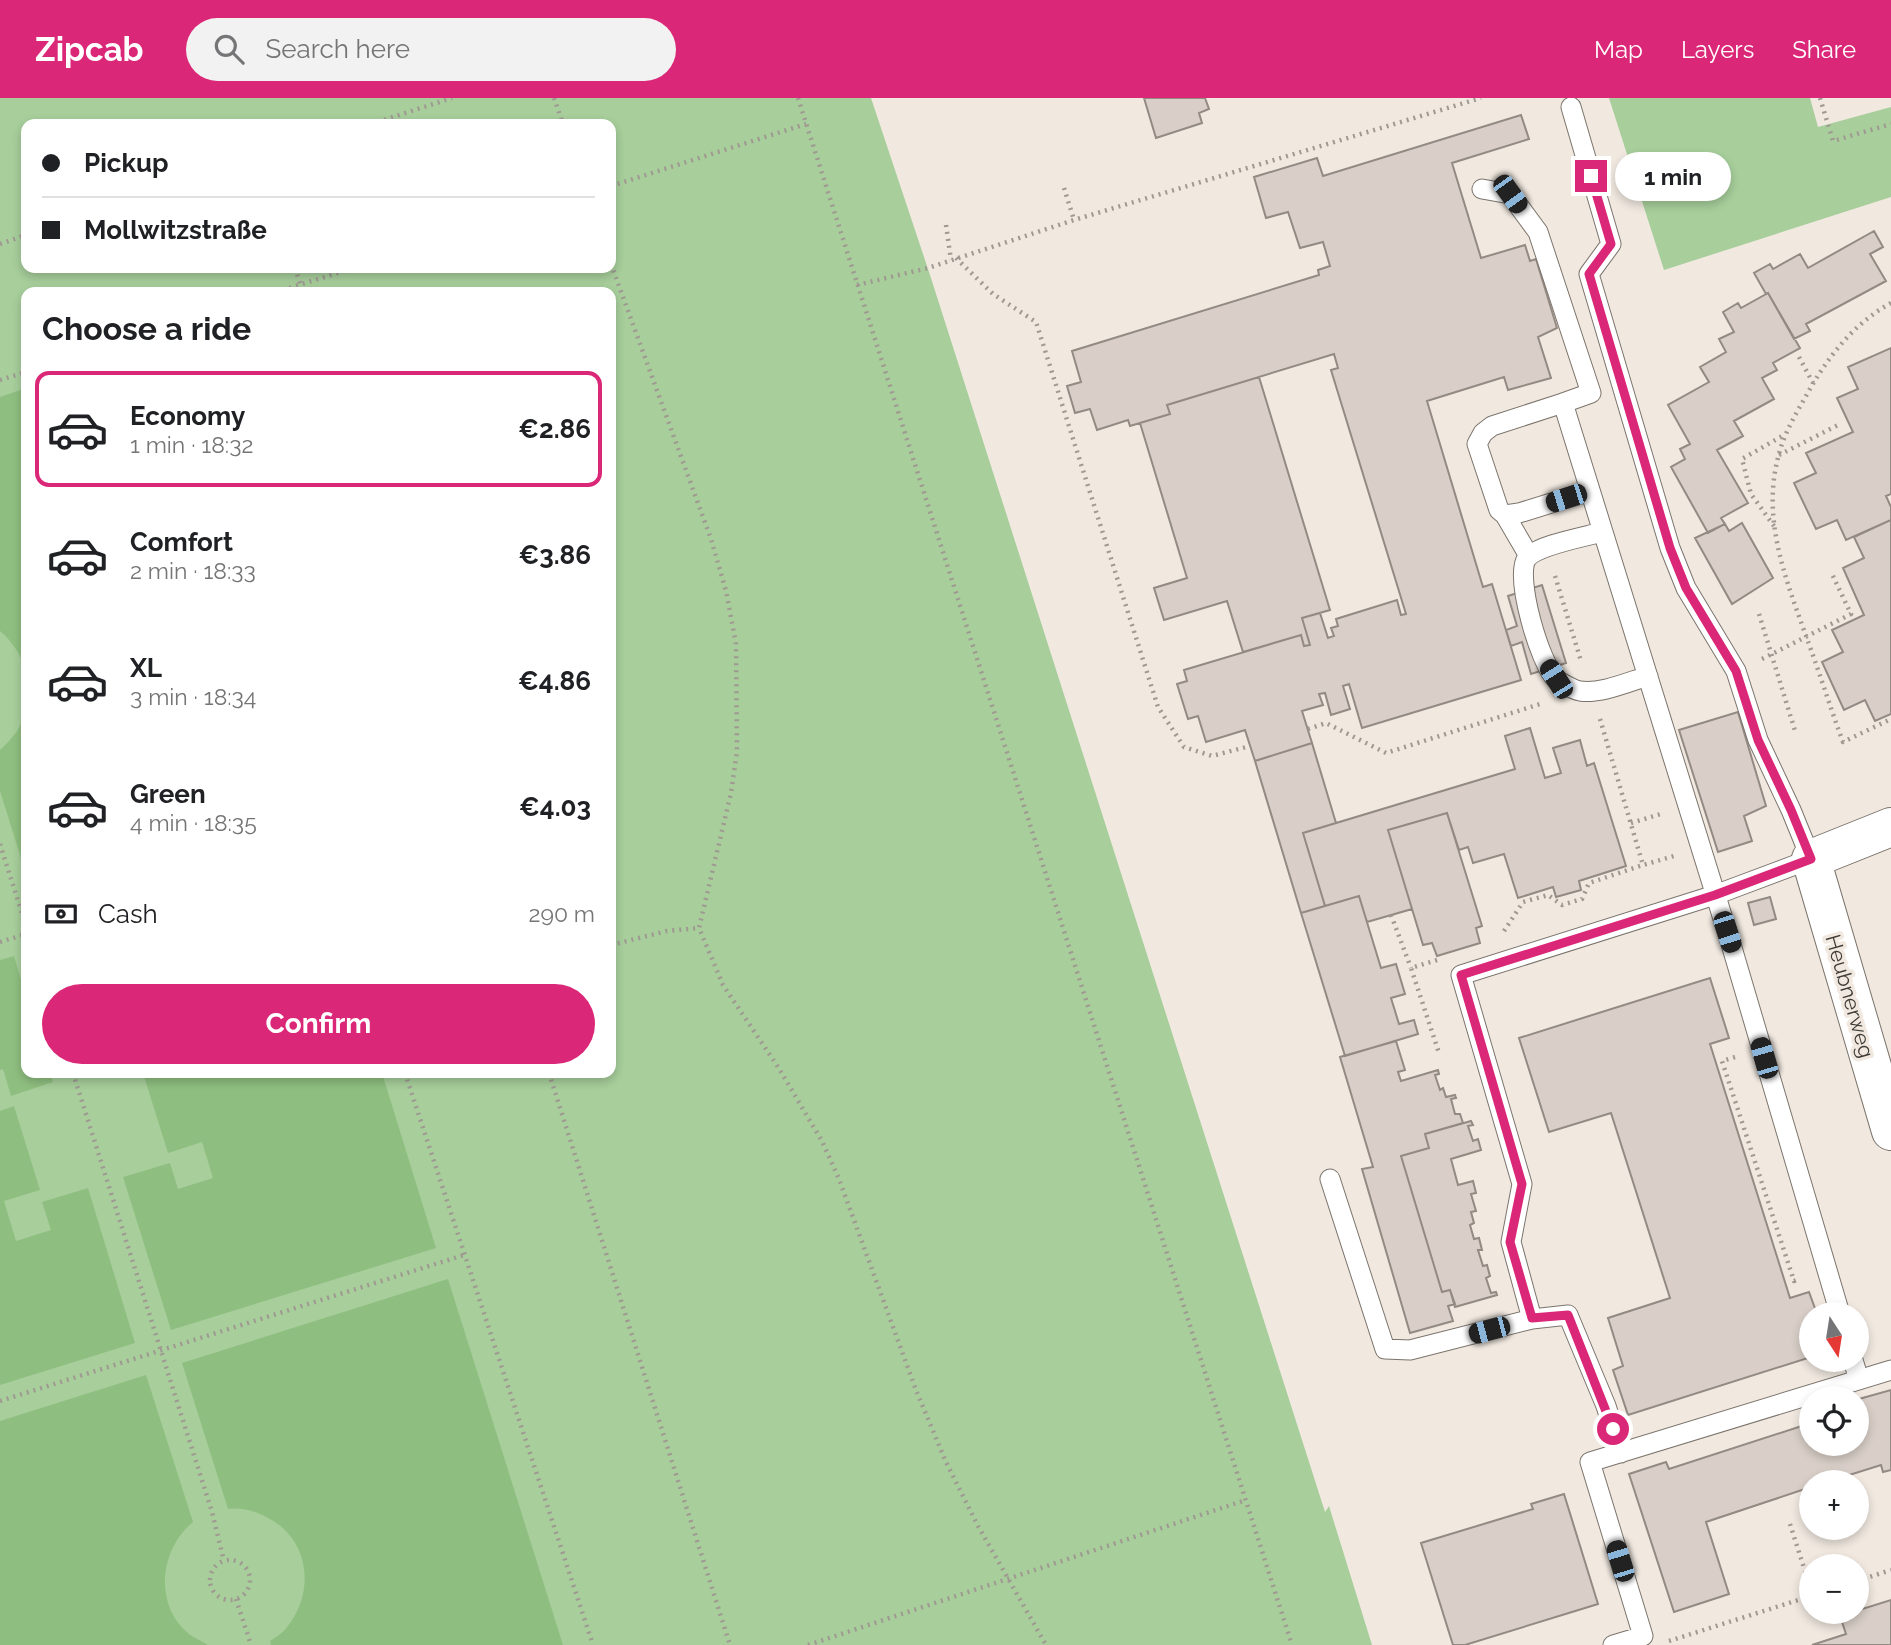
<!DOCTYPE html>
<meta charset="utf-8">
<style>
body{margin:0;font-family:Raleway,sans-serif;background:#f2f2f2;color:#202124;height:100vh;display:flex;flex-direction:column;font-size:26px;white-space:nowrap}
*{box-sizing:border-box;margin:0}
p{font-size:23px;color:#757577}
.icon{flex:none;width:38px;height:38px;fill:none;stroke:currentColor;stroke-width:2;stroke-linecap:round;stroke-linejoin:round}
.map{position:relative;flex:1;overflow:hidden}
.details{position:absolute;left:21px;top:189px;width:595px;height:791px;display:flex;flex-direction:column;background:#fff;border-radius:14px;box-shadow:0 4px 10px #0003}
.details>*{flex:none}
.top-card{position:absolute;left:21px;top:21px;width:595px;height:154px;border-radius:14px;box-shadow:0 4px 10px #0003;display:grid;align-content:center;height:154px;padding:0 21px;background:#fff}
.needle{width:46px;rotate:168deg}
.tools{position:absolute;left:1799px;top:1204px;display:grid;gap:14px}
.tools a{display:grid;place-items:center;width:70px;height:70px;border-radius:50%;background:#fff;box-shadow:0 4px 10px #0003;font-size:35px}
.end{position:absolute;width:32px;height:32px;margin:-16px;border:9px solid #db2777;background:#fff;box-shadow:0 0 0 4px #fff}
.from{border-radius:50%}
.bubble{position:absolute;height:49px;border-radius:24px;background:#fff;box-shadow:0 4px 10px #0003;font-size:23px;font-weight:700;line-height:49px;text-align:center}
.car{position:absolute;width:21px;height:42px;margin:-21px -10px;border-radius:9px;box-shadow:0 0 5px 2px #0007;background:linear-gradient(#222 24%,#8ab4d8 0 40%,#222 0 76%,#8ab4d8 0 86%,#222 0)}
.top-card b{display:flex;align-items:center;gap:24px;height:66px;font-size:26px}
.top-card b+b{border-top:2px solid #e0e0e0}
.top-card i{width:18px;height:18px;background:#202124}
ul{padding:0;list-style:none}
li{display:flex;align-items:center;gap:21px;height:116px;margin:0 14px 10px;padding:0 7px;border:4px solid transparent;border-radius:14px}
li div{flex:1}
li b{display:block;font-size:26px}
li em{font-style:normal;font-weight:700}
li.current{border-color:#db2777}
li>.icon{width:63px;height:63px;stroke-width:1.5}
h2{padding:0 21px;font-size:32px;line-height:84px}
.pay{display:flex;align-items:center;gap:18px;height:77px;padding:0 21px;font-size:26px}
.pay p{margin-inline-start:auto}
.action{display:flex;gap:14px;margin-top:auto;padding:14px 21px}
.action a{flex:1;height:80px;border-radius:42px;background:#db2777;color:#fff;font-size:28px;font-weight:700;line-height:80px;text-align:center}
header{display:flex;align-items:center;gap:42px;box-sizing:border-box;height:98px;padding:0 35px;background:#db2777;color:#fff}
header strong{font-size:33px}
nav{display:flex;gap:38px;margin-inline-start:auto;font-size:24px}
.search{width:490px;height:63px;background:#f2f2f2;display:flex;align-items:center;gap:18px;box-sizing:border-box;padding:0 24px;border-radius:38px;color:#757577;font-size:26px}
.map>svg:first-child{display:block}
</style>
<header>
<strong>Zipcab</strong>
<div class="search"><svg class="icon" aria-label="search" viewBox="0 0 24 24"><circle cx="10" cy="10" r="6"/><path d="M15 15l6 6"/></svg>Search here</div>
<nav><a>Map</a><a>Layers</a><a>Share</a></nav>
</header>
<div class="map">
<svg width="1891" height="1547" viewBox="0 0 1891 1547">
<rect width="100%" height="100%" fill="#f1e9e0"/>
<path fill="#a7ce9b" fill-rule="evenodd" d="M0,0h871l59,177 395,1237 4,-6 43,139h-1372zM26,26h585v144h-585zM26,194h585v781h-585z
M1609,0h201l8,29 73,-20v90l-227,73z"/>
<path fill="#8fbf80" d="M26,290v282c-6,-16 -13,-28 -26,-39v-234z
M26,613v163l-26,-83v-41c13,-12 21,-22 26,-39z
M14,858l12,41v76h24l3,9 -42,14 -8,-27 -3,1v-110z
M143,975h239l54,175 -265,82 -48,-153 47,-14 8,26 35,-11 -11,-36 -34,11z
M14,1008l26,84 -36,11 12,40 35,-11 -9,-28 46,-14 47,155 -135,42v-274z
M448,1181l115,366h-292l-1,-4c6,-4 13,-8 17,-14 28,-34 23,-86 -17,-108 -12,-7 -27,-12 -42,-10l-46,-146z
M146,1277l47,147c-33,27 -40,83 -4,112 5,4 13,7 19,11h-208v-224z"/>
<path fill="#d9cfc8" stroke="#938a83" stroke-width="2" d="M1144,0h61l4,11 -10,4 3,10 -46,15z
M1521,17l8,24 -77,24 29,95 44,-13 5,16 6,-2 21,69 -19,9 13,41 -43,12 -4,-13 -77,24 56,186 9,-3 29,96 -159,48 -13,-44 -6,2 7,23 -19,6 -6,-22 -6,1 4,11 -21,6 10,32 -57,18 -10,-31 -39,12 -8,-26 -10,3 -11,-35 10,-3 -3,-11 117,-35 3,11 6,-1 -8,-27 18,-5 8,25 6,-2 -3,-8 7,-2 -2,-7 61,-19 4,15 5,-1 -75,-244 7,-2 -4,-14 -167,51 3,9 -40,12 -2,-6 -31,10 -7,-21 -15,4 -8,-27 14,-4 -9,-31 247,-76 -1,-5 12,-4 -7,-24 -23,6 -12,-36 -22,6 -12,-41 63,-19 6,18z
M1874,133l9,16 -13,7 16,27 -80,43 4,7 -16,8 -26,-46 -2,1 -12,-21 16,-9 3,5 27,-15 8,14z
M1768,195l32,55 -27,15 4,7 -15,8 12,21 -40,22 9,15 -26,14 31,53 -27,15 4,6 -17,9 -37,-66 14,-8 -5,-10 10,-5 -22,-39 41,-23 -9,-15 26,-15 -7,-13 15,-7 -11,-20 15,-9 3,5z
M1891,250v146l-5,2 5,11v13l-45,20 -9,-20 -21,9 -22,-46 22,-10 -10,-20 47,-21 -16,-34 21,-9 -10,-22z
M1259,279l71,233 -28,8 8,27 -6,1 -3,-11 -58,17 -16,-51 -63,19 -10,-32 33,-10 -47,-155 30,-9 -3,-9z
M1891,422v194l-16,7 -10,-21 -21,10 -22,-48 21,-10 -11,-22 32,-15 -21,-47 21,-10 -10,-21z
M1742,425l31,55 -41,26 -37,-66 30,-14 4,7z
M1542,487l24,78 -35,11 -9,-32 -11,4 -5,-16 11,-4 -9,-30z
M1738,614l28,94 -22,10 8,25 -34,11 -39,-122z
M1530,630l15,50 16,-5 -8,-25 27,-8 7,26 7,-3 32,103 -47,15 2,9 -25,7 -3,-10 -35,11 -14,-44 -31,9 -5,-16 -9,3 -12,-37 -59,17 24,79 -45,13 -8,-26 -34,10 -22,-73 212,-64 -10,-33z
M1312,645l24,80 -33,10 22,73 -24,7 -46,-152z
M1447,715l35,113 -6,2 4,15 -43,13 -5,-13 -9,2 -35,-115z
M1359,798l22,72 15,-4 9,30 -14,4 8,26 15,-4 4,14 -73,22 -44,-143z
M1770,799l6,22 -22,6 -6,-22z
M1710,880l19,60 -19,6 80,254 19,-6 8,22h-6v43l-183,58 -15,-45 10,-4 -15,-48 62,-20 -59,-185 -62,19 -30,-94z
M1396,943l9,29 -7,2 3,9 37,-11 1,4 -4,1 5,15 3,-2 3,9 9,-2 1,3 -5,1 4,15h5l3,9 -38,11 4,14 -28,8 41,136 8,-2 5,14 -7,2 5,15 -43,12 -48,-164 11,-2 -33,-110z
M1471,1023l2,4 -5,1 5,15 5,-2 3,11 -30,9 7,26 15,-4 3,12 -5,1 5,17 -5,1 3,11 -4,2 4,14 5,-1 3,12h-4l5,16 4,-1 3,11 -4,2 5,15 5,-1 1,3 -42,12 -5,-17 -8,2 -41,-136 28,-8 -4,-14z
M1891,1292v80l-8,2 -2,-7 -54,17h-16v5l-105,35 23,72 -55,18 -45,-138 37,-12 3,7 142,-46v21h46v-36l5,-1 -3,-8z
M1564,1396l34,110 -133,41h-12l-32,-102 112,-34 -2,-5z
M1891,1502v45h-79l34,-11 -6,-18z"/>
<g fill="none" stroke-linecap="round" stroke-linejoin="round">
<defs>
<path id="service" d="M1571,9l40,137 -22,30 81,274 16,40 50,83 22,69 33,70 20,49 -96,36 -254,80 61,209 -11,58 21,77 36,-4 38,91 15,47
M1482,91l28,5 28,38 53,161 -28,10
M1590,393l-71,22 -14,2 -6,-5 -22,-66 6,-11 9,-7 71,-23 170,548 107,363
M1505,417l24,41
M1602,434c-18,5 -64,13 -75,26 -13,18 13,106 29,121 5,4 18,11 24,12 21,3 48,-9 68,-15
M1330,1081l55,170 25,1 122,-31
M1853,1262l6,20
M1613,1547l30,-9 -53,-174 301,-92"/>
<path id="minor" d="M1891,729l-80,32 80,272"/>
</defs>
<use href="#service" stroke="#7b746c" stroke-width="21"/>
<use href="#minor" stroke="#7b746c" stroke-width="40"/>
<path stroke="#9f9992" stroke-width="4.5" stroke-dasharray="2 5" stroke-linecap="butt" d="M554,0l9,26
M798,0l494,1547
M1820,0l13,43 58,-17
M371,26l81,-26
M611,88l195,-62
M1064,90l10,32
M946,127l5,35
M0,146l26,-9
M956,160l37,36 43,28 122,385 26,40 28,9 38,-10
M611,166l100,275 15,52 10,53 1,107 -6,42 -32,135 24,57 55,82 44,74 17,38 77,211 30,72 32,64 68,119
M295,170l8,24
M857,187l71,-17 146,-48 407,-122
M276,194l78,-24
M1891,205c-35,19 -60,50 -80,84 -12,22 -26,43 -32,67 -18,63 6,123 27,182 13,35 24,71 37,106l48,-23
M1799,259l14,26
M0,282l26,-8
M1779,357l61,-31
M1774,428l-23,-32 -9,-35 42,-24
M1555,478l26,85
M1759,516l37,120
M1762,561l89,-45 -19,-40
M1600,621l43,146 31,-9
M1308,631l18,-6 60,30 154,-49
M1631,725l30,-9
M0,746l26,82
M1391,817l20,53
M1504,833l19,-29 25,-7 14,10 20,-6 7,-16 54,-18
M0,844l26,-8
M611,847l56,-14 32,-3
M1437,862l-26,8 28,85
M1735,959l-13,4 72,220 5,-2
M73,975l139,439 12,49
M405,975l188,572
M549,975l181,572
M0,1303l464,-146
M1790,1426l21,66
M210 1482a20 20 0 1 1 40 0a20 20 0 1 1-40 0Z
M1857,1483l34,-11
M236,1501l15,46
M1669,1543l142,-45
M808,1547l438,-145"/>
<use href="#service" stroke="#fff" stroke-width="19"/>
<use href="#minor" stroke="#fff" stroke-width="38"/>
</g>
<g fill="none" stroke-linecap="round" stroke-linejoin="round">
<path stroke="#db2777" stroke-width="9" d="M1591,78l20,68 -22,30 81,274 16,40 50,83 22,69 33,70 20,49 -96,36 -254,80 61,209 -12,58 22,76 36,-3 45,114"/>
</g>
<g text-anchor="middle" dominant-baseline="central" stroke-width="7" stroke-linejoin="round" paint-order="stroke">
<g font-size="21" fill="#3e3b37" stroke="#f1e9e0">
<text transform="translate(1850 898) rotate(74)">Heubnerweg</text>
</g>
</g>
</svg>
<div class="tools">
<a><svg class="needle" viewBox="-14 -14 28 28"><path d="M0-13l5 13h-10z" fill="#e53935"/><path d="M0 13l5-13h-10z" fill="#757577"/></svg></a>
<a><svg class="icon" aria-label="locate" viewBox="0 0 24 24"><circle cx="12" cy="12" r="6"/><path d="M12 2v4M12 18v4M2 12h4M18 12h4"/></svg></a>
<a>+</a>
<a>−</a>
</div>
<i class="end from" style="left:1613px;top:1331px"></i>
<i class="end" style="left:1591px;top:78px"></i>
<div class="bubble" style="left:1615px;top:54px;width:116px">1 min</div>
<i class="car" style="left:1510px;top:96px;rotate:144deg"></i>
<i class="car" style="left:1566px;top:400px;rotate:252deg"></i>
<i class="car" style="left:1556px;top:581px;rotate:328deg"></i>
<i class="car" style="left:1727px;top:834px;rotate:162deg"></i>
<i class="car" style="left:1764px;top:960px;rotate:344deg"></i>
<i class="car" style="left:1489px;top:1232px;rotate:255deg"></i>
<i class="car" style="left:1620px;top:1463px;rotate:343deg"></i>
<div class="top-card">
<b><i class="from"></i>Pickup</b>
<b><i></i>Mollwitzstraße</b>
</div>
<section class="details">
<h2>Choose a ride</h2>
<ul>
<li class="current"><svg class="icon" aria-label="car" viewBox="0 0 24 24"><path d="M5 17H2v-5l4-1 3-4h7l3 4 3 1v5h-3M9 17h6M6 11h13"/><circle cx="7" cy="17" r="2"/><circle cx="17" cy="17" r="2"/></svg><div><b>Economy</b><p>1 min · 18:32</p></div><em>€2.86</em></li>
<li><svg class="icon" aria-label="car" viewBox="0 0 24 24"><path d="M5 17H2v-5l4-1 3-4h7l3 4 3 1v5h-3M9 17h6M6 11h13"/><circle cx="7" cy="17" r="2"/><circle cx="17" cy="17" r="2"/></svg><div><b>Comfort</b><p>2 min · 18:33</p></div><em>€3.86</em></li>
<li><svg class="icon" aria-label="car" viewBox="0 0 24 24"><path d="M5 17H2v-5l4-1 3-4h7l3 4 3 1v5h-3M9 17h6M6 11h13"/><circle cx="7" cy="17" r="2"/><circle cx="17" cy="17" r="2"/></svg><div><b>XL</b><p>3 min · 18:34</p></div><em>€4.86</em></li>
<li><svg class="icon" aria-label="car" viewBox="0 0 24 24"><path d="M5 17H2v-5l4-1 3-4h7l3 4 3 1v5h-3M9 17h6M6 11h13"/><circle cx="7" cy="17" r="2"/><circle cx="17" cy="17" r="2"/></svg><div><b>Green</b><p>4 min · 18:35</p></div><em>€4.03</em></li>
</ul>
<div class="pay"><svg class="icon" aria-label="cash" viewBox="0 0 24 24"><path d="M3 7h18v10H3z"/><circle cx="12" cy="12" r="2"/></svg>Cash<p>290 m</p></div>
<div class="action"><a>Confirm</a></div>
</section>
</div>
